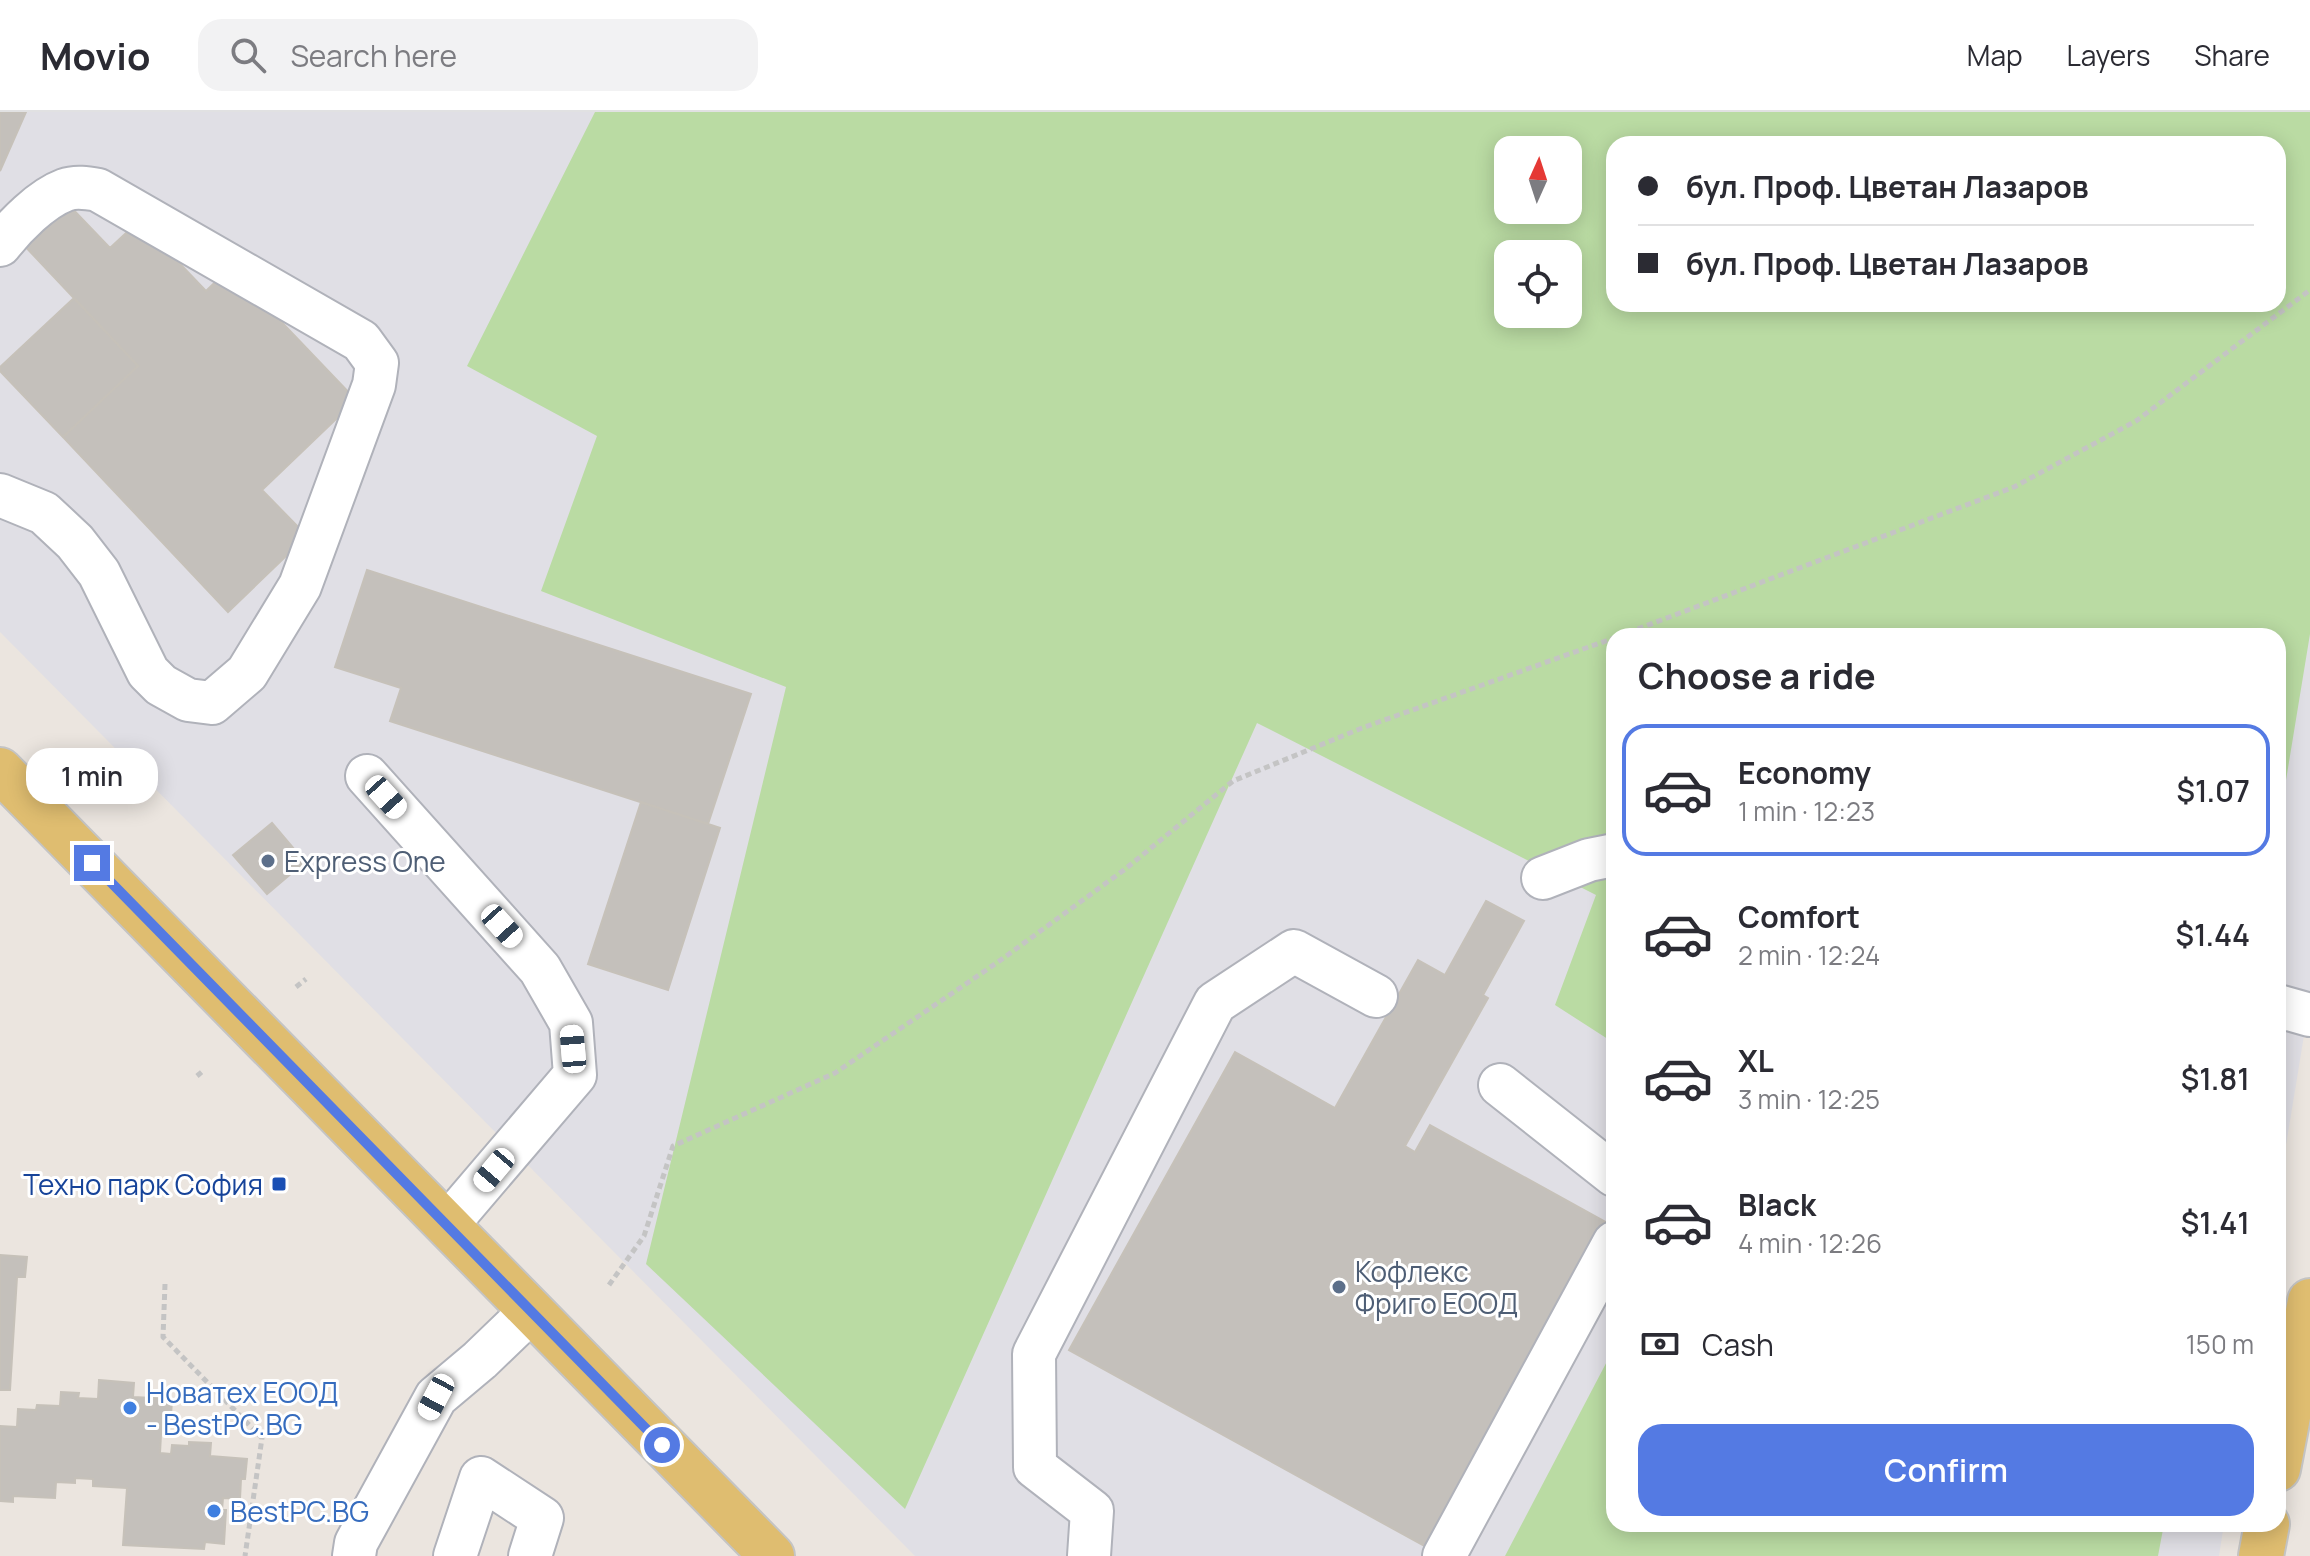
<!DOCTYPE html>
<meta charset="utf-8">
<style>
body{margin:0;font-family:Manrope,sans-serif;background:#f2f2f3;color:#2b2b33;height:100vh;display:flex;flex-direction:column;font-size:30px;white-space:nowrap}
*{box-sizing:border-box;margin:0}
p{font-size:26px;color:#7c7c81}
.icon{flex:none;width:44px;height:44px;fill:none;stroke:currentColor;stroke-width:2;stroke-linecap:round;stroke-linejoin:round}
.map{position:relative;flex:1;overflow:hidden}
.details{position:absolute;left:1606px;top:516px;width:680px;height:904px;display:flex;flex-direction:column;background:#fff;border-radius:24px;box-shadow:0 4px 20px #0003}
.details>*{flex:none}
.top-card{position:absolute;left:1606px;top:24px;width:680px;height:176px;border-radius:24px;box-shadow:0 4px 20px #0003;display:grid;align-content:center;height:176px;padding:0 32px;background:#fff}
.needle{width:52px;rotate:3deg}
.controls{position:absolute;left:1494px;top:24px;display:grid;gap:16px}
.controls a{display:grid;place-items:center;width:88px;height:88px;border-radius:16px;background:#fff;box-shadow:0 4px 20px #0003;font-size:40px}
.end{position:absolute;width:36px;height:36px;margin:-18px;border:10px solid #547ae3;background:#fff;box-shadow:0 0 0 4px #fff}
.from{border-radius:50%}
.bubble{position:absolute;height:56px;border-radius:24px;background:#fff;box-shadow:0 4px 20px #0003;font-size:26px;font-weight:600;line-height:56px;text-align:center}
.car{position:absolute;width:24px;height:48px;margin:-24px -12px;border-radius:10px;box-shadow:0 0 6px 2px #0007;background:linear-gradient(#fff 24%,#345 0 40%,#fff 0 76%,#345 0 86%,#fff 0)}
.top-card b{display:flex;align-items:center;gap:28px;height:76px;font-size:30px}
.top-card b+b{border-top:2px solid #e1e1e2}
.top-card i{width:20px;height:20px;background:#2b2b33}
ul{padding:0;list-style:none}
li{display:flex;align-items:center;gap:24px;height:132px;margin:0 16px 12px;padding:0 16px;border:4px solid transparent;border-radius:24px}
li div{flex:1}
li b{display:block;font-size:30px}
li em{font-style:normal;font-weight:600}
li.current{border-color:#547ae3}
li>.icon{width:72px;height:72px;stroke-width:1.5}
h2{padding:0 32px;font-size:36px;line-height:96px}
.pay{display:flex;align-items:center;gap:20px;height:88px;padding:0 32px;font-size:30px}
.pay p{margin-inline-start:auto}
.primary-button{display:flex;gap:16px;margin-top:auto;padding:16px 32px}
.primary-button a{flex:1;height:92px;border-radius:24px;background:#547ae3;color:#fff;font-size:32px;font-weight:600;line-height:92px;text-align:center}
header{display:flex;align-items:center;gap:48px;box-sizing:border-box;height:112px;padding:0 40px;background:#fff;border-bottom:2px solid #e1e1e2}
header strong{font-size:38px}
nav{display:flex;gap:44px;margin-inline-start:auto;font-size:28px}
.search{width:560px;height:72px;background:#f2f2f3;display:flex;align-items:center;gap:20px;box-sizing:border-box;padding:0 28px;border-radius:24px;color:#7c7c81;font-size:30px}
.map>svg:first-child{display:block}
</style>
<header>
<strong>Movio</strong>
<div class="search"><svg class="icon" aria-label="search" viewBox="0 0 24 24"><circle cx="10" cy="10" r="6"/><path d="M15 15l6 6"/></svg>Search here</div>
<nav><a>Map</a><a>Layers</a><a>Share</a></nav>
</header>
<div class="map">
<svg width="2310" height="1444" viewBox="0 0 2310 1444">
<rect width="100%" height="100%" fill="#ebe5df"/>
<path fill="#e0dfe5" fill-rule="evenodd" d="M0,0h2310v887l-32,195v-558h-664v888h610l-5,32h-1304l-915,-924zM1614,32h664v160h-664zM1508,38h60v60h-60zM1508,142h60v60h-60z"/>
<path fill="#badba3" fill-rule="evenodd" d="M595,0h1715v522l-32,195v-193h-664v407l-59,-38 41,-110 -339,-172 -352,786 -259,-245 140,-577 -245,-96 56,-155 -130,-70zM1614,32h664v160h-664zM1508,38h60v60h-60zM1508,142h60v60h-60z
M1614,1236v176h550l-6,32h-653z"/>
<path fill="#c4c0bb" stroke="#c6c1b9" stroke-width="2" d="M0,0h26l-26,59z
M64,88l46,48 29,-27 67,70 24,-23 126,132 -94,90 45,46 -79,76 -165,-175 75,-71 -118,-125z
M74,186l64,68 -75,71 -63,-66v-4z
M367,458l384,124 -43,130 -318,-103 11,-33 -66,-21z
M641,690l79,26 -52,162 -80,-26z
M272,711l33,39 -38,32 -34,-39z
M1486,789l38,20 -41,74 5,3 -83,148 10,6 15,-27 179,99 -181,324 -359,-198 166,-298 100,56 83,-148 27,15z
M0,1143l27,2 -2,20h-8l-7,113h-10z
M99,1268l35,3 -1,14 39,2 -1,18 -9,-1 -2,37 11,1 1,-9 17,1v-4l22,1 -1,13 37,3 -2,20h-4l-1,20 -17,-1 -1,12h4l-2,34 -19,-2 -1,7 -81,-4 4,-57 -34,-2v-7l-18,-1v5l-19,-1 -1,16 -42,-2v6l-13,-1v-75l17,1 1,-18 18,1 1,-5 23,1 1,-14 18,1 -1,5 20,1z"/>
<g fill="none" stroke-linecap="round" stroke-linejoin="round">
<defs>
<path id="minor" d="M0,133c15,-19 41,-46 65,-55 11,-4 22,-2 33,0l263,151 16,22 -3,22 -74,201 -53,87 -35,30 -24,-3 -27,-15 -13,-13 -49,-99 -24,-31 -31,-29 -44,-18
M367,664l173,193 31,54 4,52 -128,150
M1543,766l46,-18 25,-5
M2278,894l32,9
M1500,973l114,90
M354,1444l2,-13 80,-146 44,-37 51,-49
M455,1444l26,-78 61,40 -12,38
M1089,1444l3,-45 -57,-44 -1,-113 181,-351 79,-52 82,45
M1444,1444l170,-313"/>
<path id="major" d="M0,658l772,786
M2278,1357l32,-168
M2261,1444l6,-32"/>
</defs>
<use href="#minor" stroke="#b0b2ba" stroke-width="46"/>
<use href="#major" stroke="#c4c4c4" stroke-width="48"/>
<path stroke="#c4c4c4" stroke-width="5" stroke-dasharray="6 4" stroke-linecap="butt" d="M1619,524l395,-149 122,-66 174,-131
M296,875l10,-8
M197,964l7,-6
M165,1172l-2,53 99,101 -17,118
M609,1173l35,-49 29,-90 162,-73 163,-111 126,-92 109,-89 129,-53 252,-90"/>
<use href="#minor" stroke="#fff" stroke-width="42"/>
<use href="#major" stroke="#dfbd70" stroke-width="44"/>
</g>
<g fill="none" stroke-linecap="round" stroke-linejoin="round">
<path stroke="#547ae3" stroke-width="10" d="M92,751l570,582"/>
</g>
<g fill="#5c6f8a" stroke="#fff" stroke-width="3">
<circle cx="268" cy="749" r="8"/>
<circle cx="1339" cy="1175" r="8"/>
</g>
<rect fill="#1a4fb4" stroke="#fff" stroke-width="3" x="271" y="1064" width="16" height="16" rx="4"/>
<g fill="#3f7fe0" stroke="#fff" stroke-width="3">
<circle cx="130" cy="1296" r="8"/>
<circle cx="214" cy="1399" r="8"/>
</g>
<g text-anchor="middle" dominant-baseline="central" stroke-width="6" stroke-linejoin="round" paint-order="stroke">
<g font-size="28" fill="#4e5e75" stroke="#fff" text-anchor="start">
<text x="284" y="749">Express One</text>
<text x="1355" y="1159">Кофлекс<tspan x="1355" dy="32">Фриго ЕООД</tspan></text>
</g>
<g font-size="28" fill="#164399" stroke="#fff" text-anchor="end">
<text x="263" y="1072">Техно парк София</text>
</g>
<g font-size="28" fill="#366cbe" stroke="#fff" text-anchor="start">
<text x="146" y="1280">Новатех ЕООД<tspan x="146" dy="32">- BestPC.BG</tspan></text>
<text x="230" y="1399">BestPC.BG</text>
</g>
</g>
</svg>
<div class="controls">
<a><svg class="needle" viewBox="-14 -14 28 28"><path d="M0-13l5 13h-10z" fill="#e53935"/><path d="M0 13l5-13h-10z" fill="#7c7c81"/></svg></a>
<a><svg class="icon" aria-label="locate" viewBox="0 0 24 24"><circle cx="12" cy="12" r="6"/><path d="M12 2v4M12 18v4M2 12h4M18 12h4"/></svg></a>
</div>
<i class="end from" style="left:662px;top:1333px"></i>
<i class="end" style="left:92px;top:751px"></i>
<div class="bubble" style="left:26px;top:636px;width:132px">1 min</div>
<i class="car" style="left:386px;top:685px;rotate:138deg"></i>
<i class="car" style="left:502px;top:814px;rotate:138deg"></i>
<i class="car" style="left:573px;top:937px;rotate:355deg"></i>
<i class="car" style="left:494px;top:1058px;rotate:220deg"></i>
<i class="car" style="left:436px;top:1285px;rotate:208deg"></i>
<div class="top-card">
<b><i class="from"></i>бул. Проф. Цветан Лазаров</b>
<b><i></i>бул. Проф. Цветан Лазаров</b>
</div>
<section class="details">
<h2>Choose a ride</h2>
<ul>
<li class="current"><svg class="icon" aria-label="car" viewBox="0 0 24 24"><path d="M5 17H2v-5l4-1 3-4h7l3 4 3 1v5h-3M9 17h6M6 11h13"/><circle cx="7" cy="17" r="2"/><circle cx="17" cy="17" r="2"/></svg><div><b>Economy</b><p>1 min · 12:23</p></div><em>$1.07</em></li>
<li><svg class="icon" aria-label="car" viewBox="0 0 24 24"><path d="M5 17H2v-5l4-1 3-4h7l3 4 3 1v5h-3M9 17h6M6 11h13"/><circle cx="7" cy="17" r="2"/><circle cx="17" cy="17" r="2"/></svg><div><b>Comfort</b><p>2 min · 12:24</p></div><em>$1.44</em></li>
<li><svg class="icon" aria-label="car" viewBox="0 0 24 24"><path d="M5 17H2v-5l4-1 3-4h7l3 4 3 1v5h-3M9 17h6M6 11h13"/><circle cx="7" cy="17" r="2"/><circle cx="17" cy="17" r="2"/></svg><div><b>XL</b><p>3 min · 12:25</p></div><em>$1.81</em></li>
<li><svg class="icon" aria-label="car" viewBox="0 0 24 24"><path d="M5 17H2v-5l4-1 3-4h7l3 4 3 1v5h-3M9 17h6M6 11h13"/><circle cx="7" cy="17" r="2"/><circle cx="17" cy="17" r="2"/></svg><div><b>Black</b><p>4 min · 12:26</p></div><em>$1.41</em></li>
</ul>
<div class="pay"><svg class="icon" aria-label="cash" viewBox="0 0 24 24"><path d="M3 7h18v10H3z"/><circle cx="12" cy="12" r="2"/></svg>Cash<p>150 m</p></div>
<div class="primary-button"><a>Confirm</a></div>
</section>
</div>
